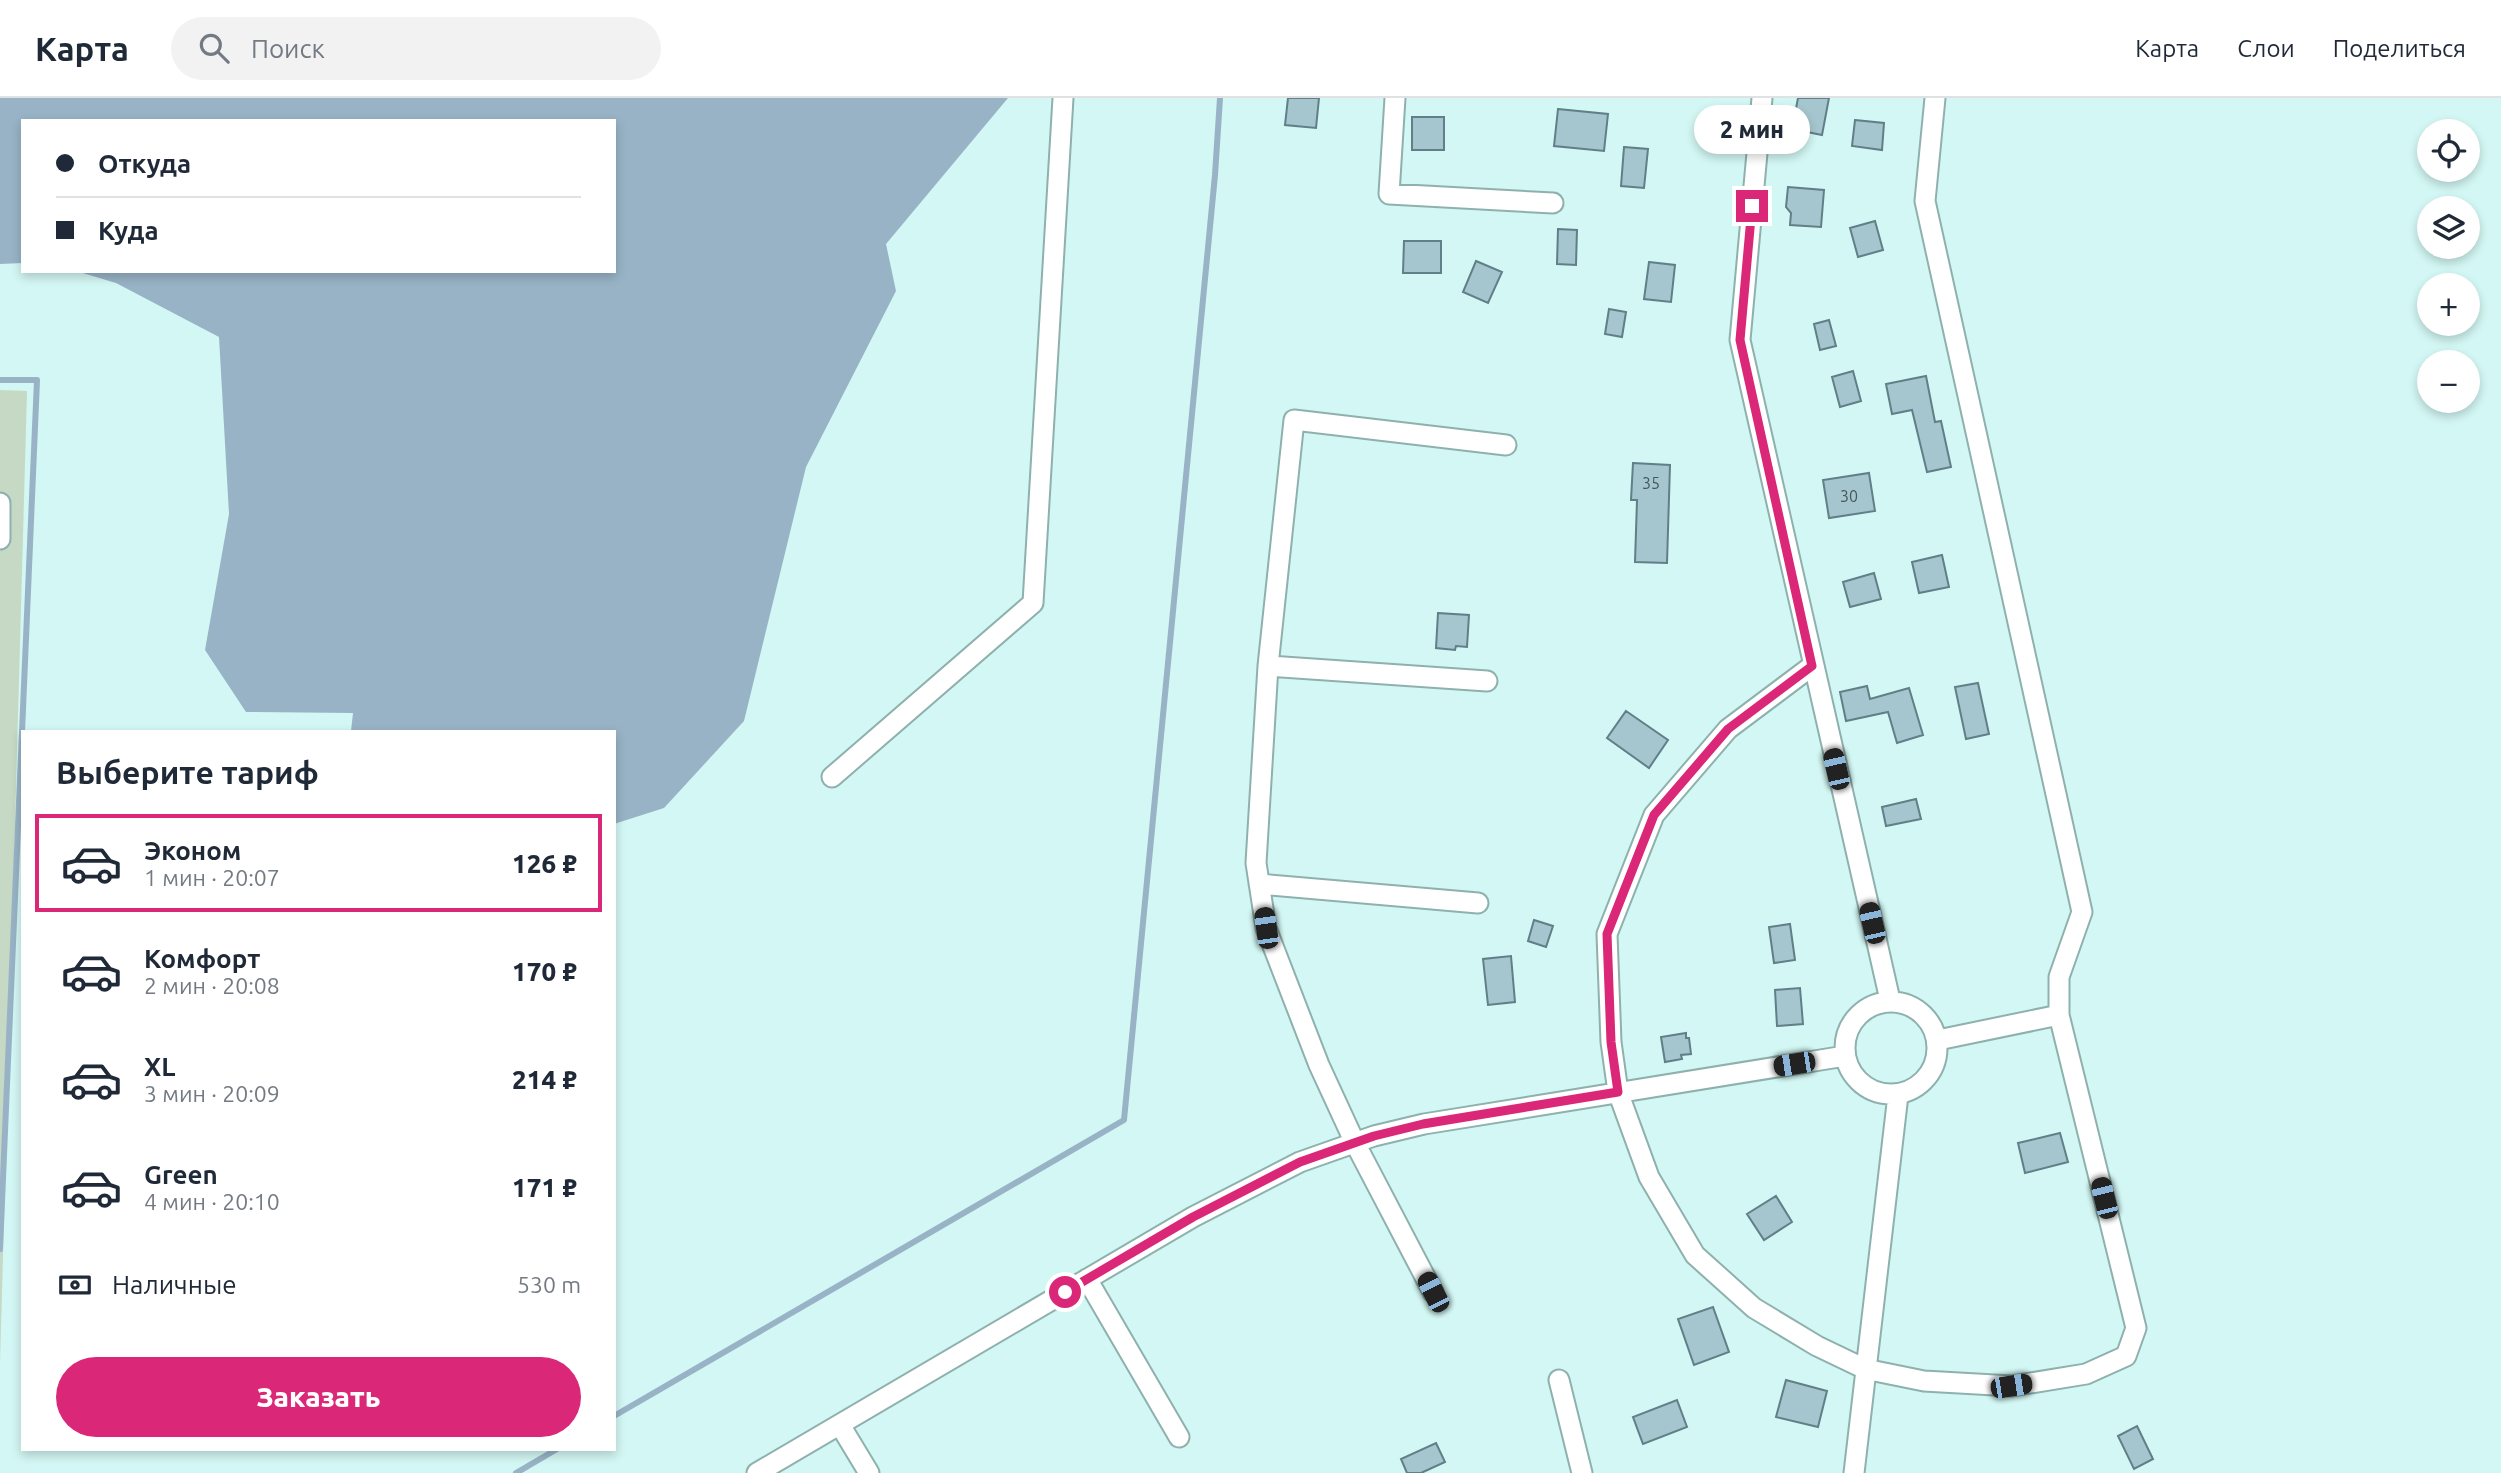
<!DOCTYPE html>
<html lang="ru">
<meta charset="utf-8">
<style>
body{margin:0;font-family:Ubuntu,sans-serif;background:#f2f2f3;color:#1f2937;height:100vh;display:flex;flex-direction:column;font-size:26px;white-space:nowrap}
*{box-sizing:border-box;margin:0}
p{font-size:23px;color:#747a83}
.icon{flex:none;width:38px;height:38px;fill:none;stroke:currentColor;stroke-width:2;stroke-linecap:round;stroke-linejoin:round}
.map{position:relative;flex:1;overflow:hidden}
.panel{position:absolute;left:21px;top:632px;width:595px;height:721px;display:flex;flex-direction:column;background:#fff;border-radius:0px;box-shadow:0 4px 10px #0003}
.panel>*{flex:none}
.guide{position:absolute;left:21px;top:21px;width:595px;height:154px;border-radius:0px;box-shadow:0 4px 10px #0003;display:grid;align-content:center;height:154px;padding:0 35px;background:#fff}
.tools{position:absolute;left:2417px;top:21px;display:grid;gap:14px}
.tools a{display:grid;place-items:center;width:63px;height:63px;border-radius:50%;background:#fff;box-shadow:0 4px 10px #0003;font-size:35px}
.end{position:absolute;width:32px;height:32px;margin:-16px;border:9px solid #db2777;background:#fff;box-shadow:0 0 0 4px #fff}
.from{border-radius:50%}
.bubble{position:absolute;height:49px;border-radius:24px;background:#fff;box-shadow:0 4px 10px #0003;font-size:23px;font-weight:800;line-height:49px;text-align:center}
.car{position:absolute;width:21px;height:42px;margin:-21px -10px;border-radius:9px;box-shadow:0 0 5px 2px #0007;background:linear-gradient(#222 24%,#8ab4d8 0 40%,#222 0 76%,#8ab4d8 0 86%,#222 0)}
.guide b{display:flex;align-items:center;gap:24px;height:66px;font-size:26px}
.guide b+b{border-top:2px solid #e0e1e3}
.guide i{width:18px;height:18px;background:#1f2937}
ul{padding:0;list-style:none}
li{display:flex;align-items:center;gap:21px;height:98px;margin:0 14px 10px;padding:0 21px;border:4px solid transparent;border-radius:0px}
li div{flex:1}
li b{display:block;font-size:26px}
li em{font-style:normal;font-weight:800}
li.current{border-color:#db2777}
li>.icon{width:63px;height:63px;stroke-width:1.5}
h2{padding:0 35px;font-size:32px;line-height:84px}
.pay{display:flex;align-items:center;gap:18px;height:77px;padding:0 35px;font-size:26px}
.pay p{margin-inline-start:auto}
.button{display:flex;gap:14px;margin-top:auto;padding:14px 35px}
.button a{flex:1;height:80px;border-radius:42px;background:#db2777;color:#fff;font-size:28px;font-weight:800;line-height:80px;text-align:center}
header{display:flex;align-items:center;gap:42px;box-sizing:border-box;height:98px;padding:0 35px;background:#fff;border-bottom:2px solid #e0e1e3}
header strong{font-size:33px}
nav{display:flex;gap:38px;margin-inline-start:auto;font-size:24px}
.search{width:490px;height:63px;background:#f2f2f3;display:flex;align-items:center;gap:18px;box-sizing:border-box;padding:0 24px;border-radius:38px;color:#747a83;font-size:26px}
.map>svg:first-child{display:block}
</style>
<header>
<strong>Карта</strong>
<div class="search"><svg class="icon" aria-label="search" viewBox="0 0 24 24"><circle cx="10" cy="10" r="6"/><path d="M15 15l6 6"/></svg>Поиск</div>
<nav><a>Карта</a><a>Слои</a><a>Поделиться</a></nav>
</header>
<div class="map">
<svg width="2501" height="1375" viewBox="0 0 2501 1375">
<rect width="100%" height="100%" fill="#d3f7f4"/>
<path fill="#c6d9c4" d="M0,292l27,1 -27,973z"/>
<path fill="#98b3c6" d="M0,0h1008l-122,146 10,47 -90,176 -62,254 -80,87 -50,16v-92l-263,-1 2,-18 -107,-1 -41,-62 24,-136 -10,-177 -103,-54 -40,-12h538v-150h-591v142l-23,1z"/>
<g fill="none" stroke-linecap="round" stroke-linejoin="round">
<path stroke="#98b3c6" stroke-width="6" d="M0,282h37l-37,869
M614,1318l510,-296 91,-945 5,-77
M516,1375l41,-24"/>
</g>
<path fill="#a5c6ce" stroke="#607f87" stroke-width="2" d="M1288,0h31l-3,30 -31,-3z
M1798,0h31l-7,37 -30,-6z
M1558,11l50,5 -4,37 -50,-5z
M1412,19h32v33h-32z
M1855,22l29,3 -2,27 -30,-4z
M1624,49l24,2 -4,39 -23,-2z
M1788,89l36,3 -3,37 -31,-2 1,-12 -5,-6z
M1875,123l8,29 -25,7 -8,-29z
M1558,131l19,1 -1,35 -19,-1z
M1404,143h37v32h-38z
M1476,163l26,11 -14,31 -25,-11z
M1649,164l26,3 -4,37 -27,-3z
M1609,211l17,3 -4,25 -17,-3z
M1829,222l7,26 -16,4 -6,-26z
M1853,273l8,30 -21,6 -8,-30z
M1926,278l9,46 6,-1 10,46 -24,5 -15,-62 -20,4 -6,-30z
M1633,365l37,2 -3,98 -32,-1 2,-62h-6z
M1869,375l6,38 -46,7 -6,-38z
M1942,457l7,32 -30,6 -7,-31z
M1874,475l7,26 -31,8 -7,-25z
M1438,515l31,2 -2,32 -11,-1 -1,4 -19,-2z
M1978,585l11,51 -23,5 -11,-52z
M1867,588l3,13 39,-11 14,47 -26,8 -9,-31 -42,9 -6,-29z
M1626,613l42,29 -19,28 -42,-30z
M1916,701l5,20 -35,7 -4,-19z
M1534,822l19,6 -7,21 -18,-6z
M1790,826l5,36 -21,3 -5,-36z
M1511,858l4,46 -27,3 -5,-46z
M1800,890l3,36 -26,2 -2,-36z
M1686,935v5h3l2,16 -10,1 1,4 -17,3 -4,-25z
M2060,1035l8,29 -43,11 -7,-30z
M1776,1098l16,26 -28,18 -17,-26z
M1713,1209l16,45 -35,13 -16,-46z
M1786,1282l41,11 -9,36 -42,-10z
M1677,1302l10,27 -44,17 -10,-27z
M2137,1328l16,33 -19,10 -16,-33z
M1436,1345l9,19 -24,11h-14l-6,-14z"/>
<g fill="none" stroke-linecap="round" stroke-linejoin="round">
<defs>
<path id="minor" d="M1395,0l-6,96 164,9
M1762,0l-22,242 150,660
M0,405v36
M1268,568l219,15
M1812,568l-84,63 -74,86 -47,119 4,108 7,50 31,85 46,78 59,53 63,38 48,23 59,12 88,5 74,-12 40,-18 10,-28 -77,-313v-38l23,-65 -157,-711 10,-103
M832,679l201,-174 30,-505
M1259,786l219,19
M1845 950a46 46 0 1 1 92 0a46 46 0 1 1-92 0Z
M1938,942l121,-25
M1087,1181l92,158
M1433,1194l-78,-149 -36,-78 -53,-137 -10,-65 12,-197 26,-246 212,25
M1559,1282l23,93
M840,1327l29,48
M757,1375l436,-256 107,-55 74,-26 50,-12 421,-68
M1854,1375l44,-378"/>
</defs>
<use href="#minor" stroke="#8eb1ae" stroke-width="23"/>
<use href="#minor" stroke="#fff" stroke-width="19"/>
</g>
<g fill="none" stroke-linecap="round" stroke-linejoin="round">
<path stroke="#db2777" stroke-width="9" d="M1065,1194l128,-75 107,-55 74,-26 49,-12 195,-32 -7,-50 -4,-108 47,-119 74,-86 84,-63 -72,-326 12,-134"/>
</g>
<g text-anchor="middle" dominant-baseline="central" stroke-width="5" stroke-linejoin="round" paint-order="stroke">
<g font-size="16" fill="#455759">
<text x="1651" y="385">35</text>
<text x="1849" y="398">30</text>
</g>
</g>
</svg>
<div class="tools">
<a><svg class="icon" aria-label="locate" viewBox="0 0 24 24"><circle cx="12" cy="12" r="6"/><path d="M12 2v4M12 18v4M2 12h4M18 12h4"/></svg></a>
<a><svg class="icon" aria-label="layers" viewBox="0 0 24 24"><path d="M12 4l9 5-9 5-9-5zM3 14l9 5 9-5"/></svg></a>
<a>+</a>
<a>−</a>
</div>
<i class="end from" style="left:1065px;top:1194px"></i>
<i class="end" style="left:1752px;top:108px"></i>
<div class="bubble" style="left:1694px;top:7px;width:116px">2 мин</div>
<i class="car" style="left:1836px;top:671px;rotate:347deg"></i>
<i class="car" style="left:1872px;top:825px;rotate:347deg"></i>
<i class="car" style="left:1266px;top:830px;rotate:352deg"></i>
<i class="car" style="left:1794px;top:966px;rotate:261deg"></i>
<i class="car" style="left:2104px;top:1100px;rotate:346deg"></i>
<i class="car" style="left:1433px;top:1194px;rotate:333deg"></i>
<i class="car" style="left:2011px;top:1288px;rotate:81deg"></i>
<div class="guide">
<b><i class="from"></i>Откуда</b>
<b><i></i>Куда</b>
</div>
<section class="panel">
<h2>Выберите тариф</h2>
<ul>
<li class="current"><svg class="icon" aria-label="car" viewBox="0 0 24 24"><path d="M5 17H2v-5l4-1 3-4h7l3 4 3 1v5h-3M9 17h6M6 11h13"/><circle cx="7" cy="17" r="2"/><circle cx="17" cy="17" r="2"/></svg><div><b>Эконом</b><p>1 мин · 20:07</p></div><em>126 ₽</em></li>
<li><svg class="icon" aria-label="car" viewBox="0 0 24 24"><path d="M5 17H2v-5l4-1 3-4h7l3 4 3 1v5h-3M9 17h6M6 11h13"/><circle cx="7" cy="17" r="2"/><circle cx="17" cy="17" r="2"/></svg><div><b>Комфорт</b><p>2 мин · 20:08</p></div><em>170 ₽</em></li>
<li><svg class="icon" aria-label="car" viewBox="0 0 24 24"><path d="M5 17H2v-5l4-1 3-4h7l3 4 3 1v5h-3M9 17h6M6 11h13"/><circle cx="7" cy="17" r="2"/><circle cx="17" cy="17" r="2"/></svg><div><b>XL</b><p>3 мин · 20:09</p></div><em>214 ₽</em></li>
<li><svg class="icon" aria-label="car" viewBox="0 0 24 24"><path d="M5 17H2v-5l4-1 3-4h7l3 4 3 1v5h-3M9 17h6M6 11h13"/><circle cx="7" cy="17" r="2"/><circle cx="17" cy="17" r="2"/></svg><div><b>Green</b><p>4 мин · 20:10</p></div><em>171 ₽</em></li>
</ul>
<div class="pay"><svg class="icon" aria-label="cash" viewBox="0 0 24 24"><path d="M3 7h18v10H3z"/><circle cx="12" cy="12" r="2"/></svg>Наличные<p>530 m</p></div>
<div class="button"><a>Заказать</a></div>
</section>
</div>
